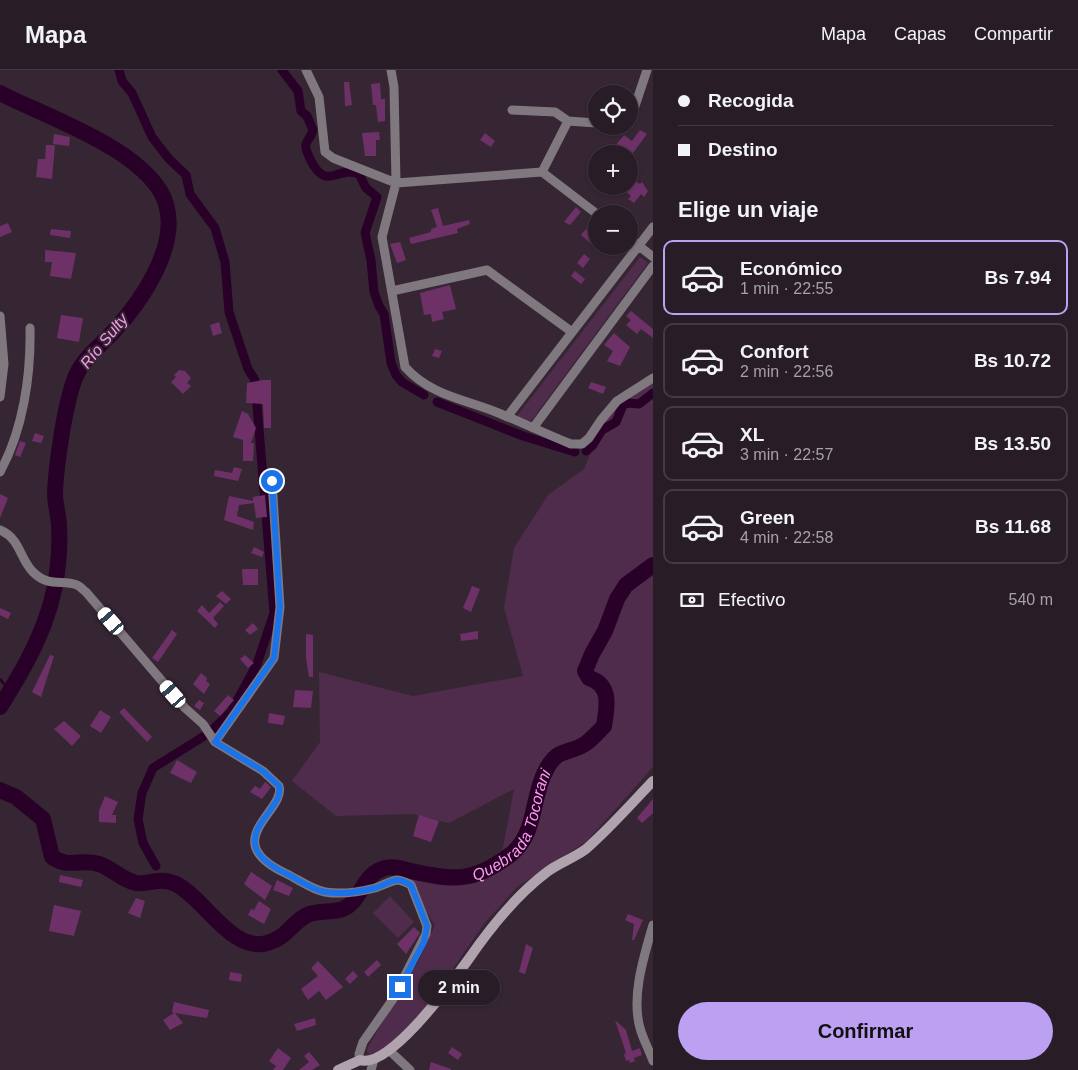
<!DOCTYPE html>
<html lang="es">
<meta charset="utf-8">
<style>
body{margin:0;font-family:Arial,sans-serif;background:#342933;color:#f1f3f6;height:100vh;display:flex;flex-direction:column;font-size:19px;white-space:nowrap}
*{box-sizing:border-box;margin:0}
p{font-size:16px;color:#a5a1a7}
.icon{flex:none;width:28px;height:28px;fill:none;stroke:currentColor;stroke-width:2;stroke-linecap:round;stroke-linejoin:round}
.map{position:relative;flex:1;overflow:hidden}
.panel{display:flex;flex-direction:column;background:#281c27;width:425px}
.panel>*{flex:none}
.top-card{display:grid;align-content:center;height:110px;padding:0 25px;background:#281c27}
.fabs{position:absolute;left:588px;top:15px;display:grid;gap:10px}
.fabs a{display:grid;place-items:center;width:50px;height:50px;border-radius:50%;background:#281c27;box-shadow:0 1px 4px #0004,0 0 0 1px #443a44;font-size:25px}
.end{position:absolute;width:22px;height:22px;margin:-11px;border:6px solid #1a73e8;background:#fff;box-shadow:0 0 0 2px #fff}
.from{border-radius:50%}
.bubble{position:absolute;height:35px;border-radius:18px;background:#281c27;box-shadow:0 1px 4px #0004,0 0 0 1px #443a44;font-size:16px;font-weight:800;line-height:35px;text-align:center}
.car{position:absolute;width:15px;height:30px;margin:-15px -8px;border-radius:6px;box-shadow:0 0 4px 1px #0007;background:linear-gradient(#fff 24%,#345 0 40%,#fff 0 76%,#345 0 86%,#fff 0)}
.top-card b{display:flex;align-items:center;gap:18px;height:48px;font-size:19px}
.top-card b+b{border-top:1px solid #443a44}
.top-card i{width:12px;height:12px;background:#f1f3f6}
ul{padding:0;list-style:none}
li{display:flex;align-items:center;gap:15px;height:75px;margin:0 10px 8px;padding:0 15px;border:2px solid #443a44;border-radius:10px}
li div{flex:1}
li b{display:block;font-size:19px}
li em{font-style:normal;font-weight:800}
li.on{border-color:#bca0f2}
li>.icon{width:45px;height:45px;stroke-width:1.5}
h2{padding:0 25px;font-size:22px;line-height:60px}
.pay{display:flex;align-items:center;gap:12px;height:55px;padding:0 25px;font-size:19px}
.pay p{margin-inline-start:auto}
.primary-button{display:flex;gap:10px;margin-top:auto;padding:10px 25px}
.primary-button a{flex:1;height:58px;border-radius:30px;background:#bca0f2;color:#111;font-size:20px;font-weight:800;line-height:58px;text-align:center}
header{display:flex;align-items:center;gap:30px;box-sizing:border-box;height:70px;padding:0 25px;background:#281c27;border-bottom:1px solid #443a44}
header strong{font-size:24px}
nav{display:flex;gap:28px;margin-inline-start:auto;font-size:18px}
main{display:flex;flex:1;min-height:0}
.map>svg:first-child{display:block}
</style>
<header>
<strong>Mapa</strong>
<nav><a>Mapa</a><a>Capas</a><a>Compartir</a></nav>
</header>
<main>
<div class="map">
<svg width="653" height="1000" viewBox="0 0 653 1000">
<rect width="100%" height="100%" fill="#362634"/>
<path fill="#4f2c4b" d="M640,187l8,6 -117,158 -14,-5z
M653,311v386l-66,74 -70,46 -33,37 -67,96 -16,18 -24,15 -8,2 -2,-4 1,-4 50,-85 17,-37 -38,-56c49,12 62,13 105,-16l12,-64 -65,34 -36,-9 -77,2 -44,-35 28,-39 -1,-70 94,24 110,-20 -19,-68 10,-60 34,-53 36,-26 25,-61z
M390,826l24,26 -16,16 -25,-25z"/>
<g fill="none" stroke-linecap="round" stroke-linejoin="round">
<path stroke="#290027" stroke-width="2.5" d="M0,609l10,12"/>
<path stroke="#290027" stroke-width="9" d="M119,0l3,11 10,12 20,44 17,22 17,16 4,19 25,34 10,34 4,50 19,57 7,11 19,233 -17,51 -26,48 -18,17
M282,0l16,21 3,20 6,5 6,14c-1,5 -5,9 -7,14 -1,5 2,10 4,15 17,34 26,6 49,15l7,14 11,9 -12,36 6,27 3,32 5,14 5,8 7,49 5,12 6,7 22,13
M437,332l86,34 52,16
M586,381l6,-5 10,-16 14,-8 7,-17 5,-2 11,1 14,-11
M156,796l-13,-23 -5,-24 4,-26 11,-25 56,-35"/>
<g stroke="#290027" stroke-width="16">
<path d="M0,23c46,24 150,58 166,111 13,43 -25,98 -53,128 -14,15 -30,26 -38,46 -10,26 -19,87 -20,115 0,12 4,23 4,34 1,15 0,31 -2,46 -6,49 -31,93 -57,134"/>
<path id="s1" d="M0,720l16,7 27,22 9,38c18,12 28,1 47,7 13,4 23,16 37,19 15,2 23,-7 40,1 28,14 56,69 91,59 20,-5 24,-20 40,-28 12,-5 25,-2 36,-6 18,-8 19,-33 39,-40 8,-4 21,0 29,2 43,10 63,11 99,-16 27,-20 21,-58 36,-85 12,-23 21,-15 39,-26 7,-5 13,-12 19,-18 3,-19 8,-41 -15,-48l-4,-7 7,-17 13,-23 12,-32 9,-14 27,-20"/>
</g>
</g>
<path fill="#6d3168" d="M344,12h5l3,23 -7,1z
M380,13l1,16h4v22l-7,1 -2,-17h-3l-2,-21z
M640,60l7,4 -17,23 -1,-3h-4l-10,-8 9,-11 8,6z
M379,62l1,8h-4v16h-11l-3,-23z
M485,63l10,8 -4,6 -11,-7z
M54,64l16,3 -1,9 -16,-2z
M46,75h9l-3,34 -16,-2 2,-18h7z
M635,111l5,3 2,-2 6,9 -4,6 -3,-3 -7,9 -6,-4 3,-3 -11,-10h11z
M576,137l5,5 -11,13 -6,-3z
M438,138l5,18 26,-6 1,4 -13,5 1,4 -47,11 -2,-6 22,-6v-3l6,-2 -6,-17z
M8,153l4,9 -12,5v-11z
M51,159l20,2 -1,7 -20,-3z
M586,159l10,9v10l-15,-13z
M400,172l6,18 -9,3 -7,-19z
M45,180l31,3 -5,26 -21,-3 2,-14h-7z
M584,184l6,5 -7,9 -6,-5z
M575,201l10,8 -4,5 -10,-8z
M450,215l6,24 -14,3 2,7 -12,3 -1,-8 -7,1 -4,-22z
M631,241l22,18v9l-12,-9 -4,5 -11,-9 5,-5 -5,-4z
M61,245l22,3 -4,24 -22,-4z
M219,252l3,11 -9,3 -3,-11z
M614,263l16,14 -10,19 -13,-5 6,-10 -9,-6z
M435,279l7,2 -3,7 -7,-2z
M179,300l6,1 6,7 -4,5 4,3 -8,8 -12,-12 5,-5 -2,-2z
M263,310h8v48h-7l-1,-24 -17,-1 1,-20z
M591,312l15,5 -3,7 -15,-6z
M242,341l6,3 8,14 -5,15h3l-1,18h-10v-21l-10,-3z
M35,363l9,3 -3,7 -9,-2z
M20,371l6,2 -6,14 -5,-2z
M234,397l8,2 -4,12 -24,-5 1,-6 17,3z
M0,424l8,4 -8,20z
M265,425l2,22 -11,1 -2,-15 -15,2 -2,11 17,6 -1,8 -29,-10 5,-24 24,5v-4z
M254,477l10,5 -2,5 -11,-4z
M242,499h16v16h-15z
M472,516l8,3 -9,23 -8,-4z
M222,521l9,8 -5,5 -10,-8z
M220,532l4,4 -11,12 5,6 -3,4 -18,-17 5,-6 7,8z
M0,538l11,5 -3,6 -8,-4z
M253,553l5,6 -8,6 -5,-5z
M172,560l5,4 -19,28 -6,-4z
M478,561v8l-17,2 -1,-7z
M306,564l7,1v42h-4l-3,-19z
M50,585l4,1 -13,41 -9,-5z
M245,585l9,8 -6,5 -8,-9z
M201,603l6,5 -1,3 4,3 -6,10 -11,-10z
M295,620l18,1 -2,17 -18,-1z
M228,625l6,5 -14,16 -6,-5z
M199,630l5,3 -4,7 -6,-4z
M124,638l28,29 -5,5 -28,-30z
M100,640l11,7 -10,16 -11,-7z
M269,643l16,3 -2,9 -15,-2z
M64,651l17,15 -9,10 -18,-17z
M177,690l20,12 -6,11 -21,-10z
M265,712l6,5 -9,12 -12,-7 5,-6 5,3z
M105,726l13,6 -6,13h4v8l-17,-1v-11z
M653,729v14l-11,10 -5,-5z
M419,745l20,6 -8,21 -18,-6z
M251,802l21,14 -7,14 -21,-16z
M60,805l23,5 -2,7 -22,-5z
M277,810l16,8 -4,8 -16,-6z
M136,828l9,3 -5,17 -12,-5z
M259,831l12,8 -7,15 -16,-9 3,-6 3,1z
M54,835l27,6 -7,25 -25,-5z
M628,844l15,6 -9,20h-2l2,-16 -9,-4z
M414,857l6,6 -14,21 -9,-10z
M526,874l7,4 -8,26 -6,-2z
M377,890l4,5 -13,12 -4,-5z
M318,891l25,26 -17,13 -7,-9 -11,9 -7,-11 17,-13 -7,-8z
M353,901l5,5 -8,8 -5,-5z
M230,902l12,2 -1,8 -12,-2z
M174,932l35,8 -2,8 -32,-5 8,10 -13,7 -7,-10 11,-7 -2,-1z
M315,948l1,7 -19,6 -3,-7z
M615,950l11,10 6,21 8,-3 2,7 -8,3 1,3 -5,2 -1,-3 -3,1 -2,-7 2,-1z
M452,977l10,7 -4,6 -10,-7z
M278,978l13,10 -8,12h-10l3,-4 -7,-5z
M309,982l11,13 -8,5h-13l10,-8 -5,-6z
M431,992l20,7v1h-22z"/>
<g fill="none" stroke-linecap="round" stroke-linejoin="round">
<path stroke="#80787f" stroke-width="9" d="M306,0l13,27 6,55 8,6 63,25 146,-11 55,42
M391,0l3,17 2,96 -14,54 23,130c25,28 58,32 91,45 25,10 50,22 75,32h11l7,-6 12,-18 16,-19 36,-23
M512,40l43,2 13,9 28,2
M629,54l18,-54
M542,102l26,-51
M629,168l24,19
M392,221l95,-21 85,62
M0,246l4,48 -4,33
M507,347l146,-190
M533,358l120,-162
M0,402c23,-42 31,-96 30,-144
M0,460c21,9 19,28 33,42 16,16 29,7 44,13 3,1 6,5 9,7l99,116 18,16 12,18 48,29 16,15c8,25 -64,55 8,88 12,6 26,16 38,18 17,3 34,0 50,-4 7,-2 15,-7 22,-8 5,0 10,3 14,5l16,41 -1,8 -33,65 -30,43 -4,12 1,6
M215,672l59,-84 6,-51 -8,-126
M653,855c-9,31 -22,71 -13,103 3,11 9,22 13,33
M392,983l18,17
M371,1000l2,-7"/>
<path stroke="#b0a3ae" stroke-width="10" d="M338,1000l22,-10c29,10 93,-79 108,-100 22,-32 47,-64 79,-88 12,-9 27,-14 39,-23 24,-21 45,-45 67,-68"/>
</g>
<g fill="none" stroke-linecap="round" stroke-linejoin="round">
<path stroke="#1a73e8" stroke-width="6" d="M272,411l8,126 -6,51 -59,84 48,29 16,15c8,25 -64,54 8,88 12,6 26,16 38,18 17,3 34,0 50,-4 7,-2 15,-7 22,-8 5,0 10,3 14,5l16,41 -3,16 -24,45"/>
</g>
<g text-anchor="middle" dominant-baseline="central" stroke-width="4" stroke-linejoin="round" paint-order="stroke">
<g font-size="16" font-style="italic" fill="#f69eec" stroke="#362634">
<text transform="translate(104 271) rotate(-51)">Río Sulty</text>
<text stroke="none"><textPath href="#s1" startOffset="638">Quebrada Tocorani</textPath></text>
</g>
</g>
</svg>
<div class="fabs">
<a><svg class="icon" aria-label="locate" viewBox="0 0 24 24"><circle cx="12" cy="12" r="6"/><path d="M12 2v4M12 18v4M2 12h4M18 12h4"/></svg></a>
<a>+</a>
<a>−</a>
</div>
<i class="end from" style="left:272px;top:411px"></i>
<i class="end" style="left:400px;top:917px"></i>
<div class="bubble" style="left:418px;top:900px;width:82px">2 min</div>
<i class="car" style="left:111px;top:551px;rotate:319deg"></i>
<i class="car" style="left:173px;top:624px;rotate:319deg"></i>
</div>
<section class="panel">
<div class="top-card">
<b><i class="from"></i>Recogida</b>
<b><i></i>Destino</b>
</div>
<h2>Elige un viaje</h2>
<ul>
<li class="on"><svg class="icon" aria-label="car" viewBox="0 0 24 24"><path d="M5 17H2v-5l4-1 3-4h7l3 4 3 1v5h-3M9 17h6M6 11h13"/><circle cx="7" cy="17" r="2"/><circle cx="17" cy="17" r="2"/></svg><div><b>Económico</b><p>1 min · 22:55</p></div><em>Bs 7.94</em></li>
<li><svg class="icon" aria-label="car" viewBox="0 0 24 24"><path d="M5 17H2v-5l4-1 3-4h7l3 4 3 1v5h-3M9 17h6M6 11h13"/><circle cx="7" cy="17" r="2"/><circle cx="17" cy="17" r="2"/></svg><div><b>Confort</b><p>2 min · 22:56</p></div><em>Bs 10.72</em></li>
<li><svg class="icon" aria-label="car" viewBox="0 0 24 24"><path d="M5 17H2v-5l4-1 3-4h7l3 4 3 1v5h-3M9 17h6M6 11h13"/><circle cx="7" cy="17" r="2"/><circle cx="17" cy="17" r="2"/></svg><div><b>XL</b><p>3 min · 22:57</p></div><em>Bs 13.50</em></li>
<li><svg class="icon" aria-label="car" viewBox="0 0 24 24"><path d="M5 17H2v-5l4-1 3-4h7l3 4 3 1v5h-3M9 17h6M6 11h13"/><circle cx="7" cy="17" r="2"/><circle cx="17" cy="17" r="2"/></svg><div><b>Green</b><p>4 min · 22:58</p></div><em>Bs 11.68</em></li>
</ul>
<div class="pay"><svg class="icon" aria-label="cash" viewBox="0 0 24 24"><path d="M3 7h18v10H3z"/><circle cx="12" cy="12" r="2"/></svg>Efectivo<p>540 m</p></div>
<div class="primary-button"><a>Confirmar</a></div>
</section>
</main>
